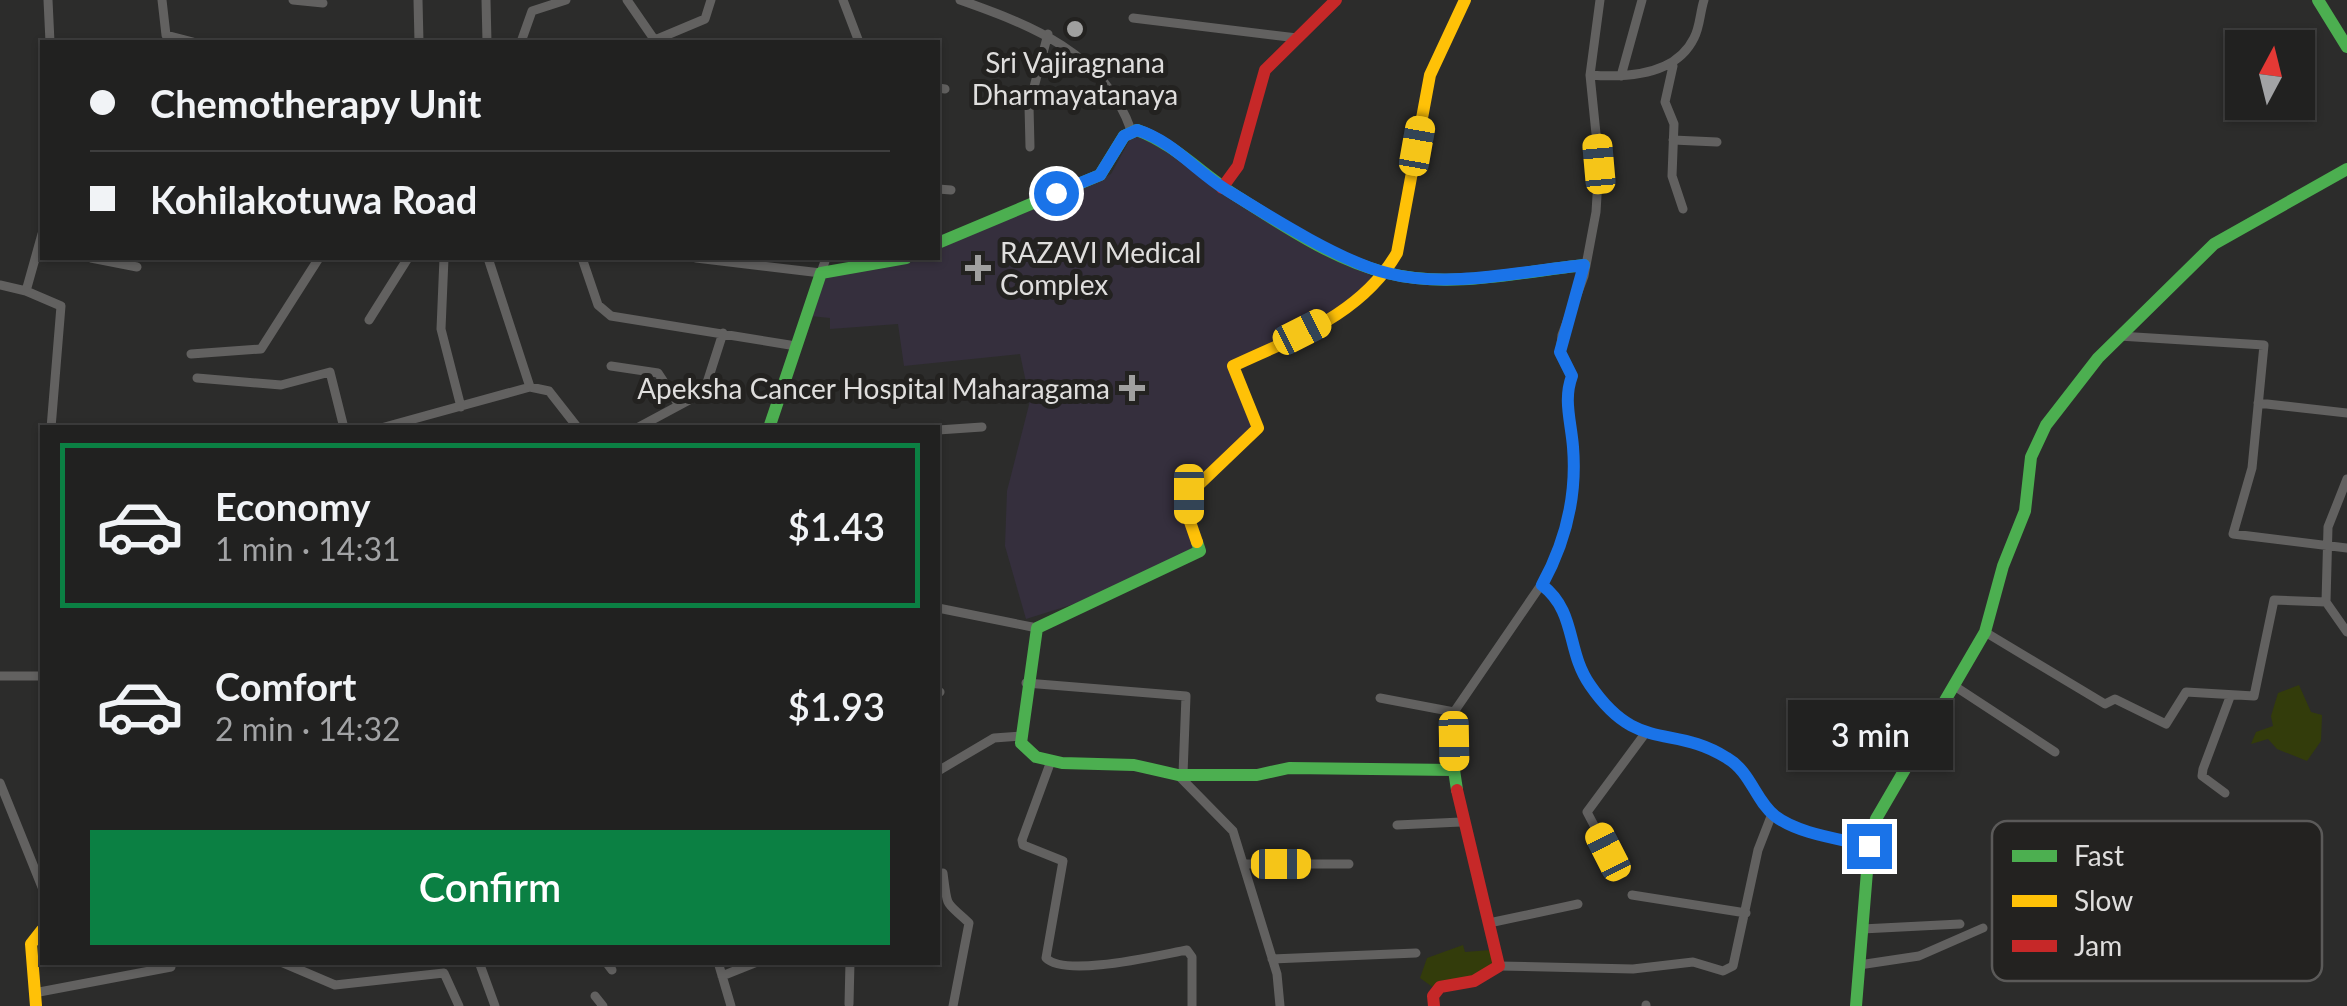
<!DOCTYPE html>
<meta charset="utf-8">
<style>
body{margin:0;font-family:Lato,sans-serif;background:#2d2e2d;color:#f1f3f6;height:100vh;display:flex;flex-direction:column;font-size:38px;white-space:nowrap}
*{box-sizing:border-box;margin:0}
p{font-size:32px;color:#a2a3a5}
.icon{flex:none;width:55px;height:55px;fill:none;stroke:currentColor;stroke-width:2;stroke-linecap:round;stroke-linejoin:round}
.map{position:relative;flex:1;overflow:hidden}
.side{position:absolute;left:40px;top:425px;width:900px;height:540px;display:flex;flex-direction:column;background:#212120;border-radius:0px;box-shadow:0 2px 8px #0004,0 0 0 2px #3e3e3e}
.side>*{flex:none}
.hud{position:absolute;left:40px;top:40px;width:900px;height:220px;border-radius:0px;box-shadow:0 2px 8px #0004,0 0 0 2px #3e3e3e;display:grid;align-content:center;height:220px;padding:0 50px;background:#212120}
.needle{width:65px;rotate:7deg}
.fabs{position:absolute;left:2225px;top:30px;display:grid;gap:20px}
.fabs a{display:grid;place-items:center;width:90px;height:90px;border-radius:0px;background:#212120;box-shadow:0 2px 8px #0004,0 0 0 2px #3e3e3e;font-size:50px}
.end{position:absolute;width:45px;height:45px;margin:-22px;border:12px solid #1a73e8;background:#fff;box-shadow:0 0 0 5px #fff}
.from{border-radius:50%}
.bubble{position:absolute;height:70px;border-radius:0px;background:#212120;box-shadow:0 2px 8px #0004,0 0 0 2px #3e3e3e;font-size:32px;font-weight:600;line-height:70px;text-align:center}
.car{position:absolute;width:30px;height:60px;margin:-30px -15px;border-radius:12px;box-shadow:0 0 8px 2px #0007;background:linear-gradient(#f5c518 24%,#345 0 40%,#f5c518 0 76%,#345 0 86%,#f5c518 0)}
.hud b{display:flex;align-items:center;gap:35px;height:95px;font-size:38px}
.hud b+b{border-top:2px solid #3e3e3e}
.hud i{width:25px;height:25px;background:#f1f3f6}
ul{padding:18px 0 0;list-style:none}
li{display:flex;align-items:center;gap:30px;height:165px;margin:0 20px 15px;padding:0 30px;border:5px solid transparent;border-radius:0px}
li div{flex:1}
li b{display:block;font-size:38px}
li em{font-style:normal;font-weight:600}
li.current{border-color:#0b8043}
li>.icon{width:90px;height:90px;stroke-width:1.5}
.button{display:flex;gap:20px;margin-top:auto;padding:20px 50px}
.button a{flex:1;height:115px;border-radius:0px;background:#0b8043;color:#fff;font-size:40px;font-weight:600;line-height:115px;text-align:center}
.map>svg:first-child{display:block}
</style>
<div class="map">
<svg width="2347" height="1006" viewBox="0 0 2347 1006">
<rect width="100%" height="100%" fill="#2c2c2b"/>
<path fill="#352f3d" d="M1134,132l15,3 227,144 -59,44 -87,42 22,63 -69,66 11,55 -117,54 -51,16 -21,-73 2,-55 23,-90 -10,-47 -116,12 -6,-42 -68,5v-11l-20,-2 13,-40 115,-18v-9l173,-75z"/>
<path fill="#333c0b" d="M2299,685l12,27 11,3 -1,26 -14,20 -30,-12 -9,-10 -17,5 5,-12 17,-6 -2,-10 7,-23z
M1463,945l2,7 26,-2 2,14 -22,15 -37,9 -14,-10 7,-20z"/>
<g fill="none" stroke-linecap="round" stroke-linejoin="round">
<path stroke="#626160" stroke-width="9" d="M48,0l2,42
M162,0l4,35 27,7
M293,0l30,3
M418,0l1,42
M486,0l1,42
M627,0l29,42
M843,0l16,42
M960,0c71,25 144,53 171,130
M1133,18l164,20
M655,40l50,-21 6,-19
M521,42l11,-31 34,-11
M1673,66l-8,36 9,22 -2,52 11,33
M1590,75c38,3 86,0 104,-37 6,-11 6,-26 10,-38
M1621,76l21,-76
M938,88l7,1
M1673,140l44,2
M1030,147l-1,-41 19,-72
M938,189l13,1
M42,234l-16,57 35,15 -10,122
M91,258l46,9
M444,258l-3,71 20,78
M488,258l42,129 19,4 29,37
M582,258l16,47 13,11 185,30
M696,258l125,15 5,-15
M0,285l26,6
M369,320l39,-62
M2119,336l145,9 -12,123 -19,66 114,14
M191,354l70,-5 58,-91
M611,366l47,7 21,32
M197,378l84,7 49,-13 14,56
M2258,403l89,10
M381,428l149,-41
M637,428l67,-36 19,-59
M938,430l44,-3
M2347,479l-19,48 -2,75 21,30
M1541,585c24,-42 36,-90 32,-138 -2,-26 -10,-47 -1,-71l-12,-23 2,-18 22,-59 12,-64 3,-49 -9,-88 10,-75
M938,608l99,20
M1985,632l120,72 10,-5 51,25 20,-32 68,4 20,-96 52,2
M0,676h42
M1026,683l160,13 -3,78
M1956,687l99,65
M938,691l2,1
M1380,698l74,14
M1051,761l-29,79 1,5 40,16 -17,97c19,20 113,-3 141,-8l5,7v49
M1454,770v-58l87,-127c36,27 25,66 49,100 48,70 81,38 137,73 24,15 28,42 48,58 23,18 66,23 94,31
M938,771l56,-33 27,-2
M1178,775l55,56 44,143 3,32
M0,783l42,104
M2225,793l-23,-17 1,-7 27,-72
M1397,825l64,-3
M1608,852l-21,-40 57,-77
M1247,864h102
M943,873c5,38 2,27 26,50l-16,83
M1632,895l114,18
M1489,923l89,-19
M1862,929l98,-5
M1272,959l144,-6
M281,962l54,23 109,-12 15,33
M479,962l16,44
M606,962l6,8
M718,962l13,44
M1859,965l60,-9 64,-28
M1499,966l134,3 60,-7 30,9 10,-5 25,-116 14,-36
M722,976l35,-14
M34,993l137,-26
M595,996l8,10
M849,1004l1,-42
M1646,1005v1"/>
<path stroke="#4caf50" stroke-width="12" d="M2318,0l29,47
M938,243l162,-68 24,-39 13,-6c38,14 67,46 101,67 46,29 96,63 149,76 64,16 133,-1 197,-8
M769,428l52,-155 85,-15
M1197,542l3,9 -163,77 -16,115 15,14 26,6 72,2 44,10h79l32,-7 165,2 3,20
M1856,1006l13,-159 7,-28 109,-187 18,-66 22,-55 6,-54 15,-32 52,-67 116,-114 133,-75"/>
<path stroke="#ffc107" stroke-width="12" d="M1197,542l-8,-23v-25l69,-66 -25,-62c62,-29 128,-51 164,-113l33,-178 35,-75
M36,1006l-5,-62 11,-14"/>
<path stroke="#c62828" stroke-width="12" d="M1222,188l16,-22 27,-96 71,-70
M1434,1006l-1,-10 7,-9 34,-6 25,-15 -42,-176"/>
</g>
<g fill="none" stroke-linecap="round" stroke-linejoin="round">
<path stroke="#1a73e8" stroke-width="12" d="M1056,193l44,-18 24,-39 13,-6c34,10 59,41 88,59 42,26 116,73 162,84 61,16 136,-2 197,-8l-24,87 12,24c-9,24 -1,45 1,71 4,48 -8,96 -31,138 35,27 24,66 48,100 48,70 82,38 137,73 24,14 28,42 48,58 23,18 66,23 94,30"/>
</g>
<g fill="#a0a09f" stroke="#232220" stroke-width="4">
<circle cx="1075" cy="29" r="10"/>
<path d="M973 253h10v10h10v10h-10v10h-10v-10h-10v-10h10z"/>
<path d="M1127 373h10v10h10v10h-10v10h-10v-10h-10v-10h10z"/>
</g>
<g text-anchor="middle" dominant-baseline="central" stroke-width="10" stroke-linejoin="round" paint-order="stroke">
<g font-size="28" fill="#dfdedd" stroke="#232220">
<text x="1075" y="62">Sri Vajiragnana<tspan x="1075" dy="32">Dharmayatanaya</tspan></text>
<text x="1000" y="252" text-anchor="start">RAZAVI Medical<tspan x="1000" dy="32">Complex</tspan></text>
<text x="1110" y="388" text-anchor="end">Apeksha Cancer Hospital Maharagama</text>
</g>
</g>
<rect x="1992" y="821" width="330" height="160" rx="15" fill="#232220" stroke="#5b5a59" stroke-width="2.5"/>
<rect x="2012" y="850" width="45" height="12" fill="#4caf50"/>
<rect x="2012" y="895" width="45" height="12" fill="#ffc107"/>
<rect x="2012" y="940" width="45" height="12" fill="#c62828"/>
<g font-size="28" fill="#dfdedd">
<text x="2074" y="866">Fast</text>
<text x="2074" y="911">Slow</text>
<text x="2074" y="956">Jam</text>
</g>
</svg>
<div class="fabs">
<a><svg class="needle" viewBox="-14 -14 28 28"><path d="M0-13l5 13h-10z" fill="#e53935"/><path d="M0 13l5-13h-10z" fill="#a2a3a5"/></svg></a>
</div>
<i class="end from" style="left:1056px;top:193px"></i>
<i class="end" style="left:1869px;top:846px"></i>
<div class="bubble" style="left:1788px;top:700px;width:165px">3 min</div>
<i class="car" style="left:1417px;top:146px;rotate:10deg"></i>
<i class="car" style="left:1599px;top:164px;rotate:355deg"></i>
<i class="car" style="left:1302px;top:332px;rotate:63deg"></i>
<i class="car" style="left:1189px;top:494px;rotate:180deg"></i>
<i class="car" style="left:1454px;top:741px;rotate:179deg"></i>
<i class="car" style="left:1608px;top:852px;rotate:333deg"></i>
<i class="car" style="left:1281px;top:864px;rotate:90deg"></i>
<div class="hud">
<b><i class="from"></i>Chemotherapy Unit</b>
<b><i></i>Kohilakotuwa Road</b>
</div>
<section class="side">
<ul>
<li class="current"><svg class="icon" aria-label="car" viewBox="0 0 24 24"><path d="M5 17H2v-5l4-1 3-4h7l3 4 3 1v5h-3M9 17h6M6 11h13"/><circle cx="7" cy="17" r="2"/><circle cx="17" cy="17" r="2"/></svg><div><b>Economy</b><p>1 min · 14:31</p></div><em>$1.43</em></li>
<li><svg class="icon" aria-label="car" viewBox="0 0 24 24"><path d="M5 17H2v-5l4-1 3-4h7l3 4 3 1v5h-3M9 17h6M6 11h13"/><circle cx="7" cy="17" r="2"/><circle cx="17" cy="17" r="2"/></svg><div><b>Comfort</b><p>2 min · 14:32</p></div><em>$1.93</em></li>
</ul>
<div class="button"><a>Confirm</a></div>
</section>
</div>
